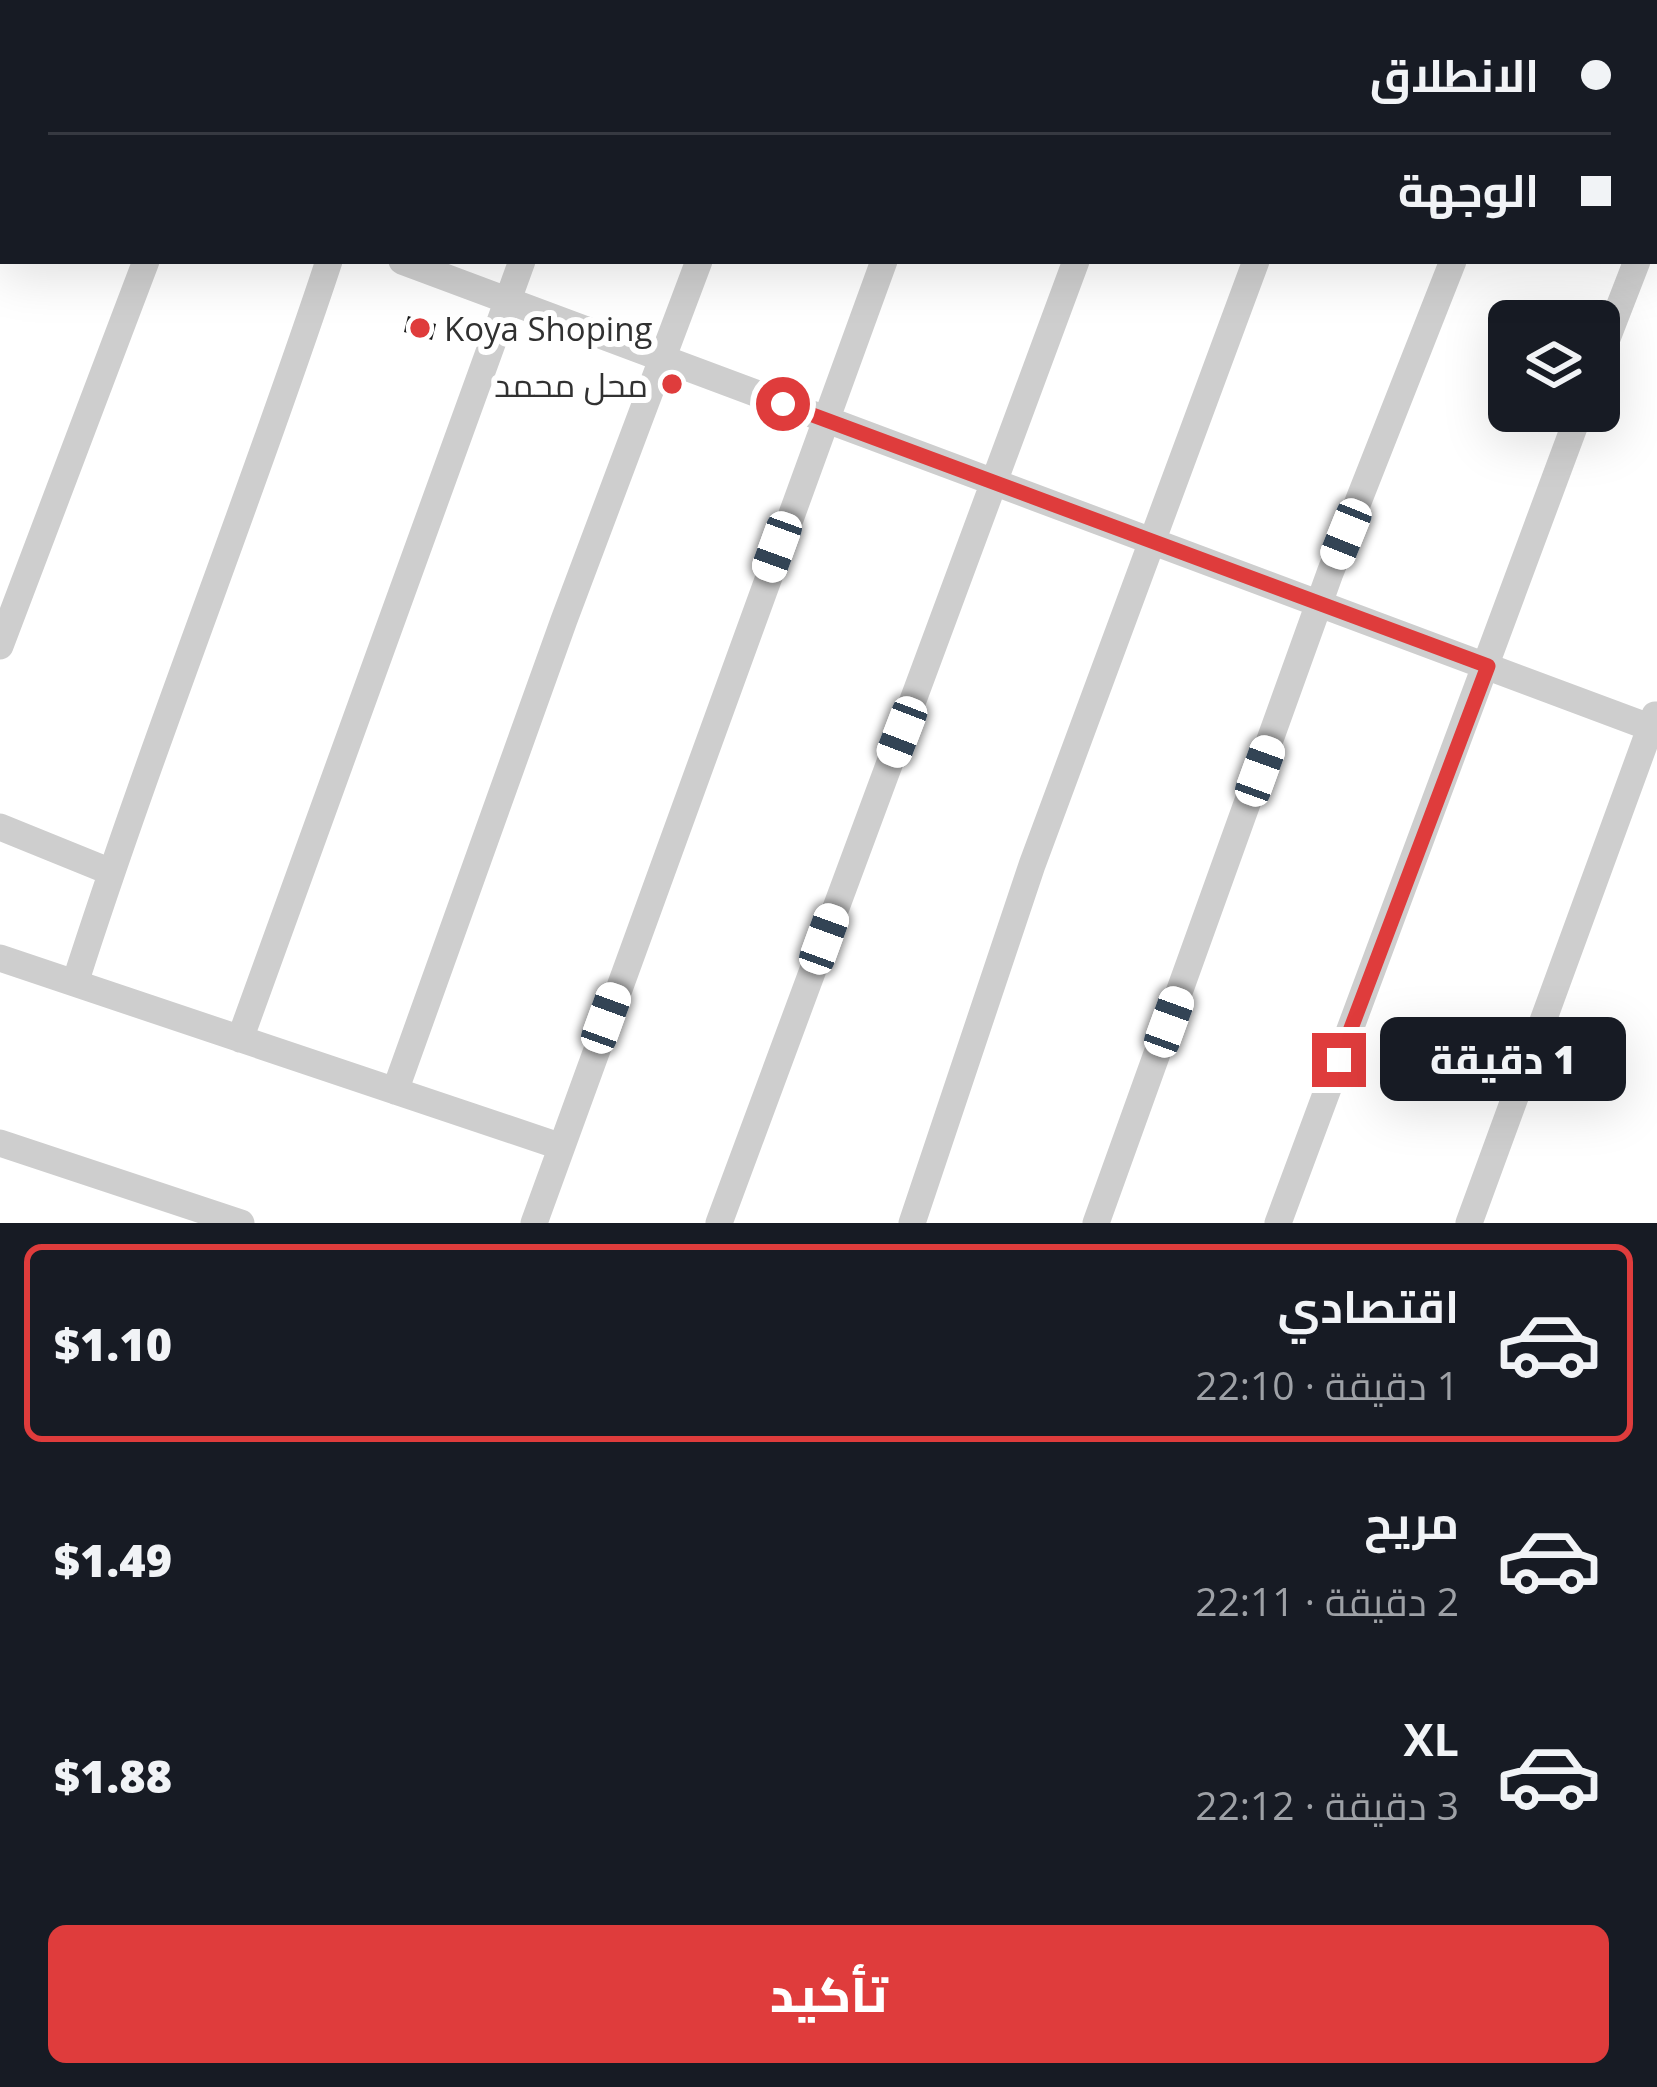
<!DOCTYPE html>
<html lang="ar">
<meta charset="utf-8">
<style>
body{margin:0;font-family:"Open Sans",Cairo,sans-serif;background:#242831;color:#f1f3f6;direction:rtl;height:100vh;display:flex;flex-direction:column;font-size:45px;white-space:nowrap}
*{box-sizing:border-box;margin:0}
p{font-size:39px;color:#9ea1a6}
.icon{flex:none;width:66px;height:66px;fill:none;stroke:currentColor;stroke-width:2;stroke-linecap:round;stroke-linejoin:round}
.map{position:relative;height:1223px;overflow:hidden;direction:ltr}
.drawer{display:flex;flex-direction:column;background:#171b24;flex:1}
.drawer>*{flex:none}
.banner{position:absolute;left:0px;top:0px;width:1659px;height:264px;box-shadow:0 12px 48px #0002;direction:rtl;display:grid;align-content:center;height:264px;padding:0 48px;background:#171b24}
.controls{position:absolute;left:1488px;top:300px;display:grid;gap:24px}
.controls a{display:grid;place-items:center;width:132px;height:132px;border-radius:18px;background:#171b24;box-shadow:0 12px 48px #0002;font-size:60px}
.end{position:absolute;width:54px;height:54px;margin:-27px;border:15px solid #df3c3c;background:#fff;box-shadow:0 0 0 6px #fff}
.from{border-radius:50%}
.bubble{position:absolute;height:84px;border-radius:18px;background:#171b24;box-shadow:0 12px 48px #0002;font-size:39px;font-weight:800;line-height:84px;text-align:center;direction:rtl}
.car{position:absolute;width:36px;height:72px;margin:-36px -18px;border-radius:15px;box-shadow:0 0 9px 3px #0007;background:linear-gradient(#fff 24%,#345 0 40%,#fff 0 76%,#345 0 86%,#fff 0)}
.banner b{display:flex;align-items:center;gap:42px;height:114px;font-size:45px}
.banner b+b{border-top:3px solid #363941}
.banner i{width:30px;height:30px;background:#f1f3f6}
ul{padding:21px 0 0;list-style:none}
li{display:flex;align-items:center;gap:36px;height:198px;margin:0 24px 18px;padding:0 24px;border:6px solid transparent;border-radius:18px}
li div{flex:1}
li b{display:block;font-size:45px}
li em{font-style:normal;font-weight:800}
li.current{border-color:#df3c3c}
li>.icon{width:108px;height:108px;stroke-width:1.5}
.primary-button{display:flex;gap:24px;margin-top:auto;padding:24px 48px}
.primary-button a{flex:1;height:138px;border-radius:18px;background:#df3c3c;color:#fff;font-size:48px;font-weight:800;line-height:138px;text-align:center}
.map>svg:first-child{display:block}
</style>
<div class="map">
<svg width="1657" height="1223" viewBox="0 0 1657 1223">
<rect width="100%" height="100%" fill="#fff"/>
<path fill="#181818" d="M408,316l28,8 -4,16 -28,-8z"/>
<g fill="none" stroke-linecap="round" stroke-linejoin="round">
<path stroke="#cecece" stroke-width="27" d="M1653,0l2,3
M54,3l2,-3
M244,3l1,-3
M434,3l2,-3
M615,3l1,-3
M796,3l1,-3
M981,3l1,-3
M1170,3l1,-3
M1352,3l2,-3
M1550,3l1,-3
M0,147l3,-8
M1656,213l1,-3
M402,261l1255,469
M1599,359l38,-98
M0,646l146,-385
M0,827l111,45
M0,958l559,188
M75,983c78,-243 174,-480 254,-722
M240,1039l282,-778
M395,1091l169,-471 135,-359
M0,1143l241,80
M534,1223l350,-962
M719,1223l357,-962
M912,1223l120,-358 224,-604
M1096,1223l234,-650 123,-312
M1278,1223l302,-812
M1469,1223l186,-508"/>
</g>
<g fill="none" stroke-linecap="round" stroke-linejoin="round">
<path stroke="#df3c3c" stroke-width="15" d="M783,404l705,262 -149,394"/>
</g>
<g fill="#df3c3c" stroke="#fff" stroke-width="4.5">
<circle cx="420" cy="328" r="12"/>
<circle cx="672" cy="384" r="12"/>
</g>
<g text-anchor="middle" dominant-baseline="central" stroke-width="12" stroke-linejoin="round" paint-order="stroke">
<g font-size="33" fill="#313131" stroke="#fff" text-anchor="start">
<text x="444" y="328">Koya Shoping</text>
<text x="648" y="384" text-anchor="end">محل محمد</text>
</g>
</g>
</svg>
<div class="controls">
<a><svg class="icon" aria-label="layers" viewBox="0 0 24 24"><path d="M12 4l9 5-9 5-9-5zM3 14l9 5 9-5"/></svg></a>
</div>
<i class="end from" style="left:783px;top:404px"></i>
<i class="end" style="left:1339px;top:1060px"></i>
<div class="bubble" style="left:1380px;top:1017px;width:246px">1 دقيقة</div>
<i class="car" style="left:1346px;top:534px;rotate:202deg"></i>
<i class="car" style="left:777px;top:547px;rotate:200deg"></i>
<i class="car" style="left:902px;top:732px;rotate:201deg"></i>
<i class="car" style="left:1260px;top:771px;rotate:20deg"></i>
<i class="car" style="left:824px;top:939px;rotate:20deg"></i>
<i class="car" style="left:606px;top:1018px;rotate:20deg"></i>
<i class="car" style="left:1169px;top:1022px;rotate:20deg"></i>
<div class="banner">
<b><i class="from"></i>الانطلاق</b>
<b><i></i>الوجهة</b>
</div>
</div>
<section class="drawer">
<ul>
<li class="current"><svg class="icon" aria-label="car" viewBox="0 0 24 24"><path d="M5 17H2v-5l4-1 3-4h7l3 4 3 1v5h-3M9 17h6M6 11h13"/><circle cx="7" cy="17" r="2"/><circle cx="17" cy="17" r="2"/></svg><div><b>اقتصادي</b><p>1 دقيقة · 22:10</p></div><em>$1.10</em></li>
<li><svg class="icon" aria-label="car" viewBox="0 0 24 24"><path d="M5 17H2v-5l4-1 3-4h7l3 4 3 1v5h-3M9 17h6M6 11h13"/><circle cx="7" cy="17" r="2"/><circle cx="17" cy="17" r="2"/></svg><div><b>مريح</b><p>2 دقيقة · 22:11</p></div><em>$1.49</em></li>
<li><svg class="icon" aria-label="car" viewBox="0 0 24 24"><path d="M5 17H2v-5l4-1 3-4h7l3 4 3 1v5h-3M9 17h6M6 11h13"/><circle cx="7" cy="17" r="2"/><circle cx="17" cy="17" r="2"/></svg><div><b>XL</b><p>3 دقيقة · 22:12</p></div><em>$1.88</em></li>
</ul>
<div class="primary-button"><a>تأكيد</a></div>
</section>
